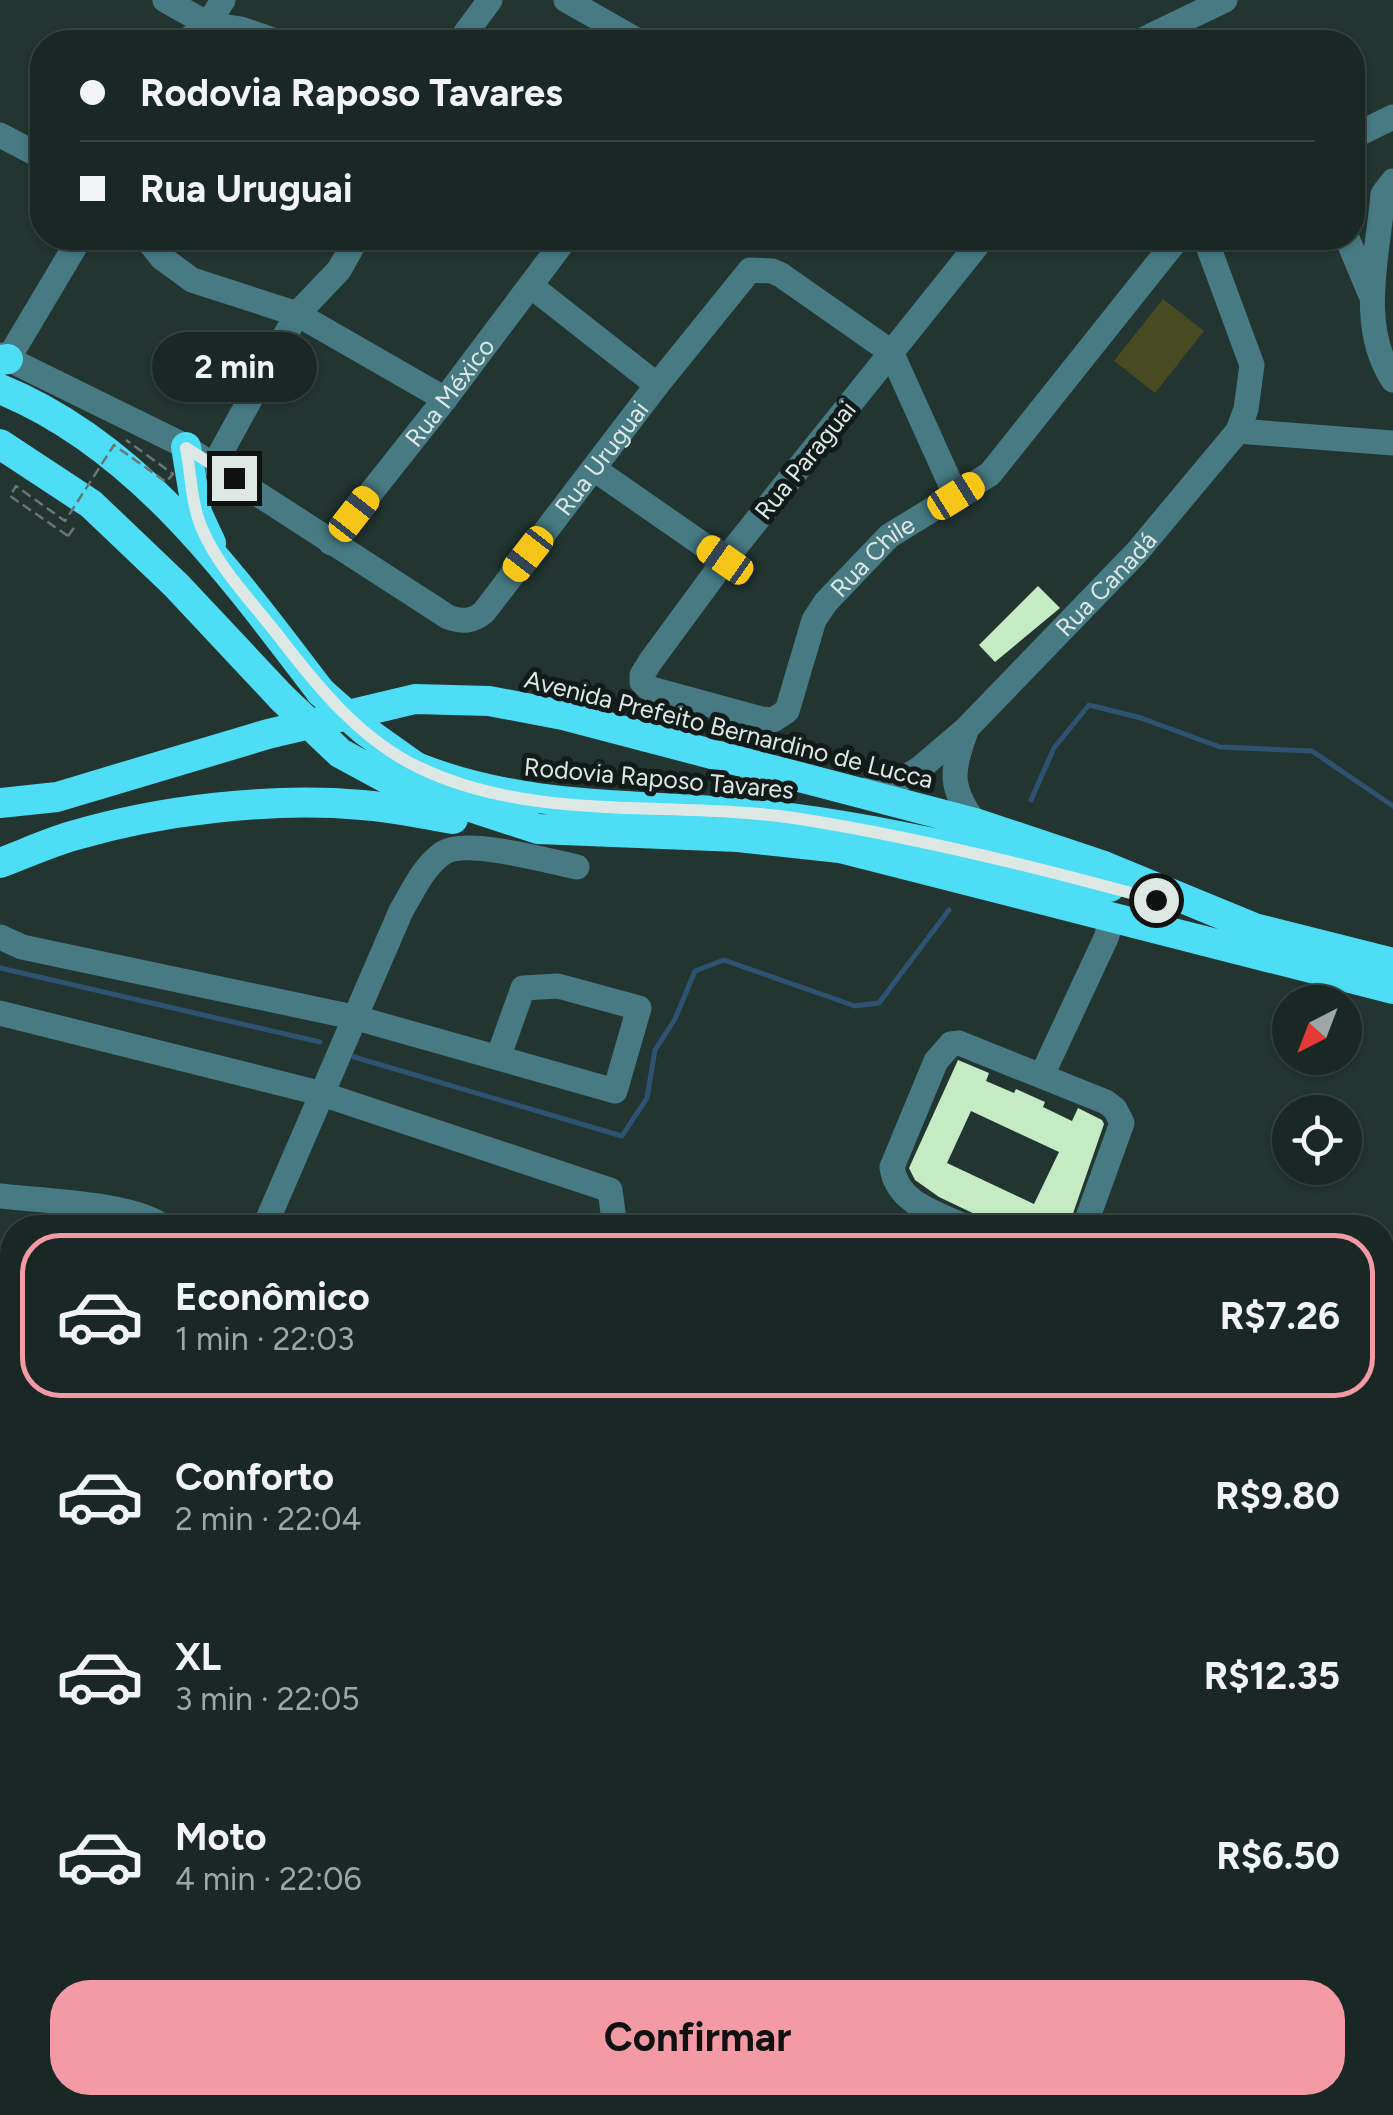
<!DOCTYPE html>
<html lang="pt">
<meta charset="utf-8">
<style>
body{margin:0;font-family:Figtree,sans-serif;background:#23302d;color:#f1f3f6;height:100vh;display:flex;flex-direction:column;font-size:38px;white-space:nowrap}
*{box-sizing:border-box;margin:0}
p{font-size:32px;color:#9fa6a7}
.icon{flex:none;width:55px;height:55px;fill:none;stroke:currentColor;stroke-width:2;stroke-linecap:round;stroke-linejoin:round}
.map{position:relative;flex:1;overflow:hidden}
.sheet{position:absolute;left:0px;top:1215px;width:1395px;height:900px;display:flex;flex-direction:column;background:#1a2825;border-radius:40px 40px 0 0;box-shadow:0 2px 8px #0004,0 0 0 2px #384442}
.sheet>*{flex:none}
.top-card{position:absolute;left:30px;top:30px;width:1335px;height:220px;border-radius:40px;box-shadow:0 2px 8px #0004,0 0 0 2px #384442;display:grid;align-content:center;height:220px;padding:0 50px;background:#1a2825}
.needle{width:65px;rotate:222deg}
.tools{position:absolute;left:1272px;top:985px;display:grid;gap:20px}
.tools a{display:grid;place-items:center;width:90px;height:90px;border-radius:50%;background:#1a2825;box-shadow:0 2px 8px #0004,0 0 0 2px #384442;font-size:50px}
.end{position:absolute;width:45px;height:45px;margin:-22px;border:12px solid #dde8e5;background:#111;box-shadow:0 0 0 5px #111}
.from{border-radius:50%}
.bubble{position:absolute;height:70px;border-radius:35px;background:#1a2825;box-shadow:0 2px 8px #0004,0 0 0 2px #384442;font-size:32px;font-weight:700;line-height:70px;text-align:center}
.car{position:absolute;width:30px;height:60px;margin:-30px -15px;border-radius:12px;box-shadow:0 0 8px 2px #0007;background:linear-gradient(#f5c518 24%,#345 0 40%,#f5c518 0 76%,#345 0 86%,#f5c518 0)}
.top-card b{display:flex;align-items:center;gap:35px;height:95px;font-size:38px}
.top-card b+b{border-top:2px solid #384442}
.top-card i{width:25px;height:25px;background:#f1f3f6}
ul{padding:18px 0 0;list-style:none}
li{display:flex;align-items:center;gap:30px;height:165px;margin:0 20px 15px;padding:0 30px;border:5px solid transparent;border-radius:40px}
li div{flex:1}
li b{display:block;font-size:38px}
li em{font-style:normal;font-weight:700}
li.selected{border-color:#f49aa4}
li>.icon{width:90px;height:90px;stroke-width:1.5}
.button{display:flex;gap:20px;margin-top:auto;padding:20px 50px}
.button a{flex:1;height:115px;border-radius:40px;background:#f49aa4;color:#111;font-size:40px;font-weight:700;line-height:115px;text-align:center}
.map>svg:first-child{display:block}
</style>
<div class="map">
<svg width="1393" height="2115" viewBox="0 0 1393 2115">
<rect width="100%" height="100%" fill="#223531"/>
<path fill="#484a22" d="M1163,299l41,32 -49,62 -41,-32z"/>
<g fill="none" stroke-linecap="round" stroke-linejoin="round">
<path stroke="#2e5370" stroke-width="5" d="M1031,800l23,-52 35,-43 52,13 79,29 92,4 81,55
M0,968l320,74
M354,1057l268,79 25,-38 8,-48 20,-31 20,-48 29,-11 131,46 24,-3 70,-93"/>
</g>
<path fill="#c5ebc5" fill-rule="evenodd" d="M1038,586l22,22 -65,54 -16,-17z
M958,1060l31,13 -3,8 28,12 2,-4 29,13 -2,5 29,14 6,-13 24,12 2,4 -36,104h-64l-65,-31 -24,-17 -6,-12zM971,1111l88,41 -25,52 -87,-41z"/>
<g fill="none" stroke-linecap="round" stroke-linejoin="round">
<path stroke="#677774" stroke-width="2.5" stroke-dasharray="10 5" stroke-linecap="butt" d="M68,536l8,-11"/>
<g stroke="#477a83" stroke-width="25">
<path d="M165,0l43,24 33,5 38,13"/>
<path d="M566,0l74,42"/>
<path d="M185,42l23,-18 15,-24"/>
<path d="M459,42l31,-42"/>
<path d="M1138,42l87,-42"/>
<path d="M0,135l42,22"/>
<path d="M1352,137l41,-20"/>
<path d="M1393,181l-10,13c-5,62 -26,130 10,186"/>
<path d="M146,238l16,20 30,22 105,34 148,85"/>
<path id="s1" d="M983,238l-258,322 -75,102 -8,13v7l6,6 113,31 12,1 14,-9 27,-91 12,-18 63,-66 101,-62 188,-236"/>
<path d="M1347,238l23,55"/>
<path d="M531,286l126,99"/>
<path d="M891,352l65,144"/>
<path id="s2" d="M0,355l179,88 269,174c15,5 24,5 36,-5l173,-227 93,-115 22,1 9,4 110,77"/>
<path d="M8,359l72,-121"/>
<path d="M1238,431l155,12"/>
<path d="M214,465l83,-151 42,-44 18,-32"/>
<path d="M594,469l131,91"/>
<path id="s3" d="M331,543l114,-144 121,-161"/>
<path d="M966,731c-15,40 -17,56 9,92"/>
<path id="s4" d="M859,792l39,-11 21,-12 47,-40 171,-177 101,-121 8,-22 6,-44 -47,-127"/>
<path d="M0,937l22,10 331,70 262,74 24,-83 -81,-22 -35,2 -25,70"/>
<path d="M0,1013l319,80 291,97 5,38"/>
<path d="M1042,1075l64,-137 7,-22"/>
<path d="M0,1196c40,5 137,7 165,32"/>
<path d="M264,1228l137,-317c12,-20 22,-44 42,-58 23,-15 105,8 134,14"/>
<path d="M968,1228c-31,-15 -71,-24 -76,-61l44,-106 15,-17 8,-1 147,59 9,7 7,14 -38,105"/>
<path d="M0,1358h12"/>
<path d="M0,1452l12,-13"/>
<path d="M0,1680l12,-11"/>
<path d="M0,1754l12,23"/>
<path d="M0,2075l12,7"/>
<path d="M96,2102l29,13"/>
<path d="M944,2102l9,13"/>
<path d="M1071,2102l9,13"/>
<path d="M523,2109l14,6"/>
<path d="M496,2115l2,-13"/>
<path d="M761,2115l16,-13"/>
</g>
<path stroke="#4ddef6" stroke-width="30" d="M0,360l8,-1
M0,389c140,57 232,187 321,303
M0,444l91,60 85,81 106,113
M186,447l11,66 14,30
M416,767c123,49 247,34 375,51 107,14 215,40 319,69
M410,791l27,5 101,33 200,8 102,11 553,141
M0,803l57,-6 211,-63 147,-35 74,2 74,14 412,108 129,43 158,65
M0,863c24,-9 48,-20 72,-27 88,-26 198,-39 290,-31 30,2 61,9 91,14
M1246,926l147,37"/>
<path stroke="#677774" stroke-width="2.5" stroke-dasharray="10 5" stroke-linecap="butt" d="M68,536l-58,-40 6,-10 49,35 49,-76 52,37 7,-8 -47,-34"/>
<path stroke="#4ddef6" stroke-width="30" d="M321,692l43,38 52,37
M282,698l58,55 70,38"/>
</g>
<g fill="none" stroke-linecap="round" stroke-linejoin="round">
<path stroke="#dde8e5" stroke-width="12" d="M234,478l-48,-30c4,21 5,46 11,67 13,44 52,83 80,119 39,51 83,106 143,134 115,55 251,32 374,50 122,19 243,49 362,82"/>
</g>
<g text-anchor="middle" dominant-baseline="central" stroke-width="10" stroke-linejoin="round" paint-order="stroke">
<g font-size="25" fill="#dde8e5" stroke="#121b19">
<text stroke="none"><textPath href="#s3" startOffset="192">Rua México</textPath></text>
<text stroke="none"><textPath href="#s2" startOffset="752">Rua Uruguai</textPath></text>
<text transform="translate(805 460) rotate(-51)">Rua Paraguai</text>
<text stroke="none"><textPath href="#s1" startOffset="898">Rua Chile</textPath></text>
<text stroke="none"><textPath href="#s4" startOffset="328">Rua Canadá</textPath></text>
<text transform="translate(729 729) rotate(14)">Avenida Prefeito Bernardino de Lucca</text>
<text transform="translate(659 778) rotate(5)">Rodovia Raposo Tavares</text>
</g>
</g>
</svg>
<div class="tools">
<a><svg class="needle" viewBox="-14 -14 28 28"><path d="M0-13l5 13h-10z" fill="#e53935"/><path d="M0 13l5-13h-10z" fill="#9fa6a7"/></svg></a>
<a><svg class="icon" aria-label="locate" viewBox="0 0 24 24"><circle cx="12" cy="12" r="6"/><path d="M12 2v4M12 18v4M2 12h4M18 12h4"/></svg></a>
</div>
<i class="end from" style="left:1156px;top:900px"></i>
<i class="end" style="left:234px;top:478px"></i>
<div class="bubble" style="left:152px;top:332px;width:165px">2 min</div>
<i class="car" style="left:956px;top:496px;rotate:58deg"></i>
<i class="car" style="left:354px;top:514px;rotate:38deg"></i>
<i class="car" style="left:528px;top:554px;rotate:218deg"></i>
<i class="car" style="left:725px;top:560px;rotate:305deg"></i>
<div class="top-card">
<b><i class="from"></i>Rodovia Raposo Tavares</b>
<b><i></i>Rua Uruguai</b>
</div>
<section class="sheet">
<ul>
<li class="selected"><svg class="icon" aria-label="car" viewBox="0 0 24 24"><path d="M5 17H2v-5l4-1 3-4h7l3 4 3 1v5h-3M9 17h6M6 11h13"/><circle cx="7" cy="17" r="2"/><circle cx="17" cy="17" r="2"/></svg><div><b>Econômico</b><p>1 min · 22:03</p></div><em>R$7.26</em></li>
<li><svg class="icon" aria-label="car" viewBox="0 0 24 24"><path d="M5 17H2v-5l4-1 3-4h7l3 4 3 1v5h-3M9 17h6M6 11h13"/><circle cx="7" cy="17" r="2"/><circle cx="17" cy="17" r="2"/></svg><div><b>Conforto</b><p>2 min · 22:04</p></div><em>R$9.80</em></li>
<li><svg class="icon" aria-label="car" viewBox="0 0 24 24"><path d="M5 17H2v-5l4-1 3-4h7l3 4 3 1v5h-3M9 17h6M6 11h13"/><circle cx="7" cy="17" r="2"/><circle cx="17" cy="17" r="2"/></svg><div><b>XL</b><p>3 min · 22:05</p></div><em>R$12.35</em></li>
<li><svg class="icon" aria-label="car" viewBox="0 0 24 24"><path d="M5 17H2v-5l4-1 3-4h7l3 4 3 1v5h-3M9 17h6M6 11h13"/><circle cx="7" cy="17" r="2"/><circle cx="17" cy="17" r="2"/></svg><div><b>Moto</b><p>4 min · 22:06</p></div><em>R$6.50</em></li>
</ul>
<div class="button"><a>Confirmar</a></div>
</section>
</div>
